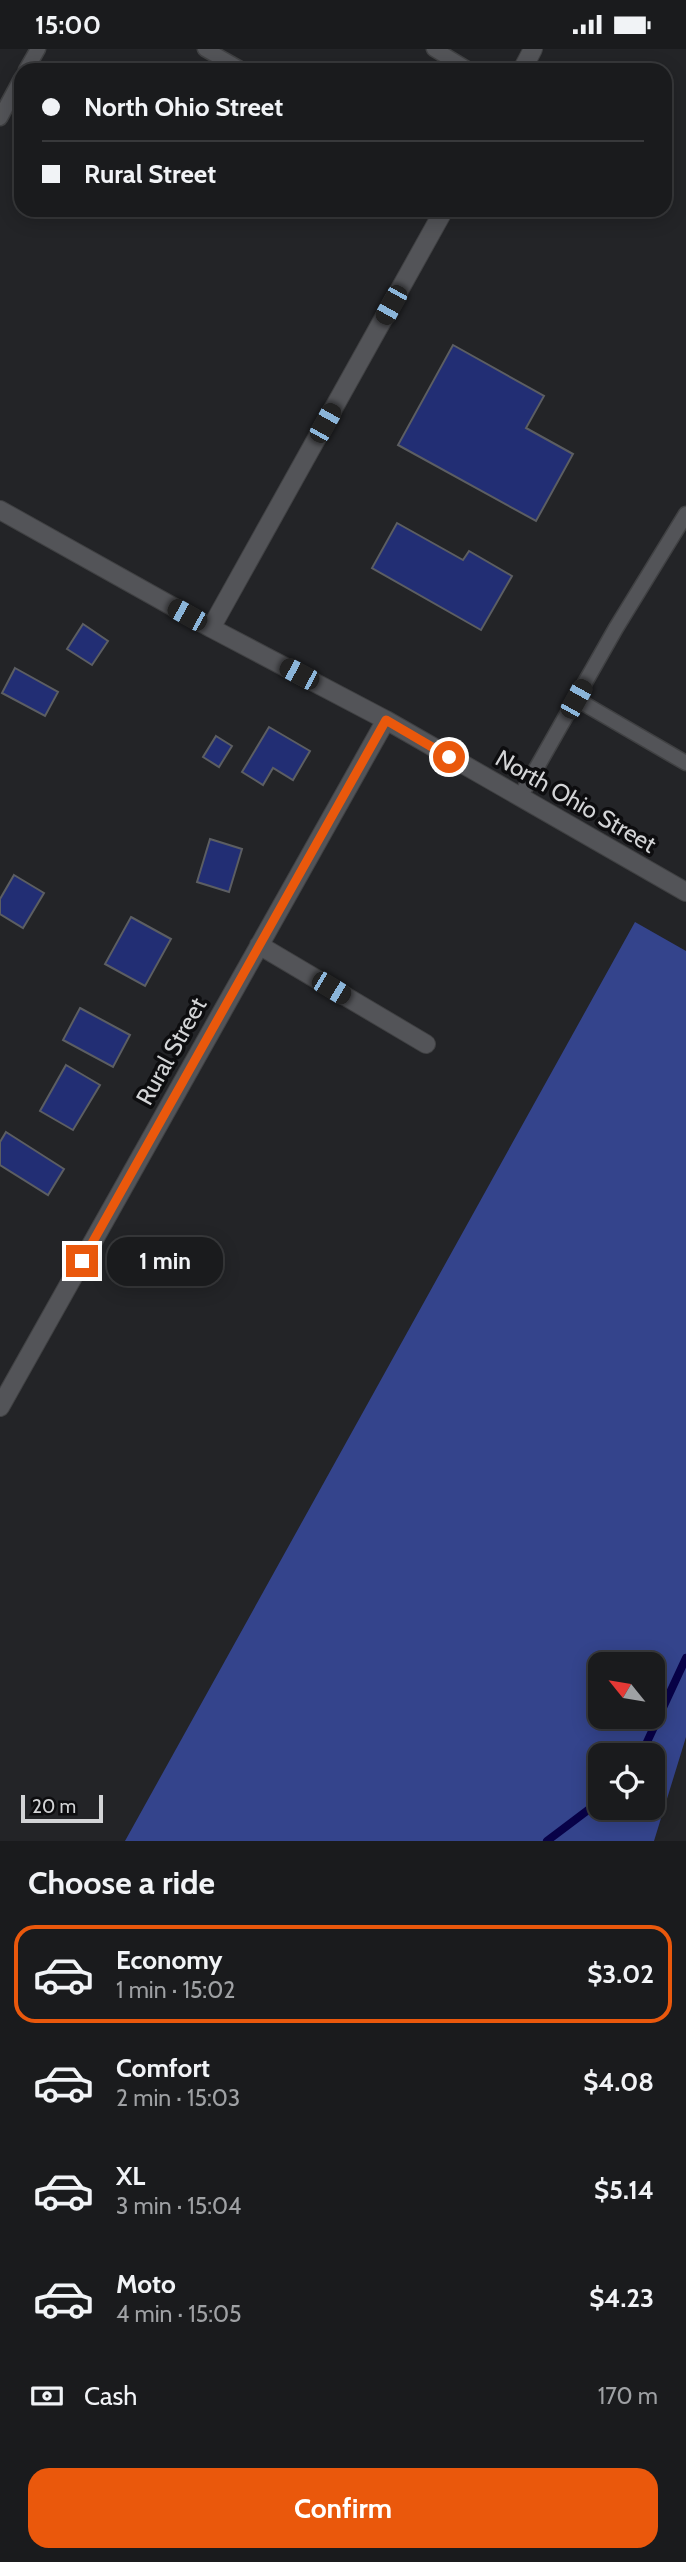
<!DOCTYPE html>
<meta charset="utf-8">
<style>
body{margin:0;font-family:Cabin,sans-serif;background:#27282a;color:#f1f3f6;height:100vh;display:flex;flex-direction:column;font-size:26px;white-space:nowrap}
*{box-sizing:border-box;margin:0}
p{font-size:23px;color:#9fa1a4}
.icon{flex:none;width:38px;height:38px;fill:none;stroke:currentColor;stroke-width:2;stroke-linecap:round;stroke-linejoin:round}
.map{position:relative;height:1792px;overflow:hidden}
.drawer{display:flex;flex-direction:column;background:#1a1b1d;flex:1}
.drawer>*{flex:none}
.banner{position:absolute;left:14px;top:14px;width:658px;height:154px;border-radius:21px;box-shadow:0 4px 18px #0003,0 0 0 2px #38393b;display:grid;align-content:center;height:154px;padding:0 28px;background:#1a1b1d}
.needle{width:46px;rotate:300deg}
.fabs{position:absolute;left:588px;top:1603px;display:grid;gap:14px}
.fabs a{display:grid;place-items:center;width:77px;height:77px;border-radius:14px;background:#1a1b1d;box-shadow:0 4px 18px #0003,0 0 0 2px #38393b;font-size:35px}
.scale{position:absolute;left:21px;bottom:18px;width:82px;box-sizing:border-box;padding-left:7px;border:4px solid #d3d4d6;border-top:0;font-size:19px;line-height:24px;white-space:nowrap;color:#d3d4d6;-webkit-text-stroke:5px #0d0d0f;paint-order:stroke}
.end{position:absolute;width:32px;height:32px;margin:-16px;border:9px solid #ea580c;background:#fff;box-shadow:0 0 0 4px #fff}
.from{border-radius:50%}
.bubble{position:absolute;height:49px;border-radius:21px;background:#1a1b1d;box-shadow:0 4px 18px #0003,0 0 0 2px #38393b;font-size:23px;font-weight:700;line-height:49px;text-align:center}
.car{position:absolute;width:21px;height:42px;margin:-21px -10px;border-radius:9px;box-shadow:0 0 5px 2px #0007;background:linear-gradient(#222 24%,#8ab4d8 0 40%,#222 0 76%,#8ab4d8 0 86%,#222 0)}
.banner b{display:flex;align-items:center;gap:24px;height:66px;font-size:26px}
.banner b+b{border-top:2px solid #38393b}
.banner i{width:18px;height:18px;background:#f1f3f6}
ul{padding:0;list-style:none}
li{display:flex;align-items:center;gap:21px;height:98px;margin:0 14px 10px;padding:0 14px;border:4px solid transparent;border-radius:21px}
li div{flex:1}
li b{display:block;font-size:26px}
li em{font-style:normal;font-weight:700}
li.selected{border-color:#ea580c}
li>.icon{width:63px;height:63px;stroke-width:1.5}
h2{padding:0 28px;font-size:32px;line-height:84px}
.pay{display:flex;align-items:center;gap:18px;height:77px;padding:0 28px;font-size:26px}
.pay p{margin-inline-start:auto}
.primary-button{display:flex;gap:14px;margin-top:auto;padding:14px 28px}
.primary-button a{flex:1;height:80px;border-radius:21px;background:#ea580c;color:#fff;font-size:28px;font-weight:700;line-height:80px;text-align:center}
.status{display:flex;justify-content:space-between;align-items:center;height:49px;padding:0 35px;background:#1a1b1d;direction:ltr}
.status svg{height:19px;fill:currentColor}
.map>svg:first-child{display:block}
</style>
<div class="status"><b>15:00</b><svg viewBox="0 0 49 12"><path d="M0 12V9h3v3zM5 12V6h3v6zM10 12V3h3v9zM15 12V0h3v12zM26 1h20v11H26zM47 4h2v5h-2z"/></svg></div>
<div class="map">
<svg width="686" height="1792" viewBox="0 0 686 1792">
<rect width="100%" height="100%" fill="#232427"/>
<path fill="#34448c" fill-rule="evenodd" d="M635,873l51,29v786l-32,104h-529zM600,1615h53v53h-53zM600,1706h53v53h-53z"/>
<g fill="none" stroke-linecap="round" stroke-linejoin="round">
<path stroke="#080248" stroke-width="8" d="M641,1706l45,-97
M547,1792l53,-40"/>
</g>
<path fill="#222e74" stroke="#5c5e62" stroke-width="2" d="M453,296l91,51 -18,32 47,26 -37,67 -138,-76z
M397,474l66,37 6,-9 43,25 -31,54 -109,-62z
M83,575l25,17 -16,24 -25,-16z
M15,619l43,24 -13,24 -43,-23z
M269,678l41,24 -17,29 -20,-12 -10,17 -21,-13z
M216,687l16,10 -13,21 -16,-10z
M210,790l32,10 -13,43 -32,-10z
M14,826l30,18 -21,35 -23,-14v-15z
M131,868l40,22 -26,47 -40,-22z
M80,959l50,27 -17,32 -50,-27z
M66,1016l34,20 -27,45 -33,-19z
M6,1083l58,37 -16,26 -48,-30v-23z"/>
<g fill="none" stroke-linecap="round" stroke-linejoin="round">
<defs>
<path id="lane" d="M205,0l37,21
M434,0l35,21
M26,21l12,-21
M0,69l21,-39
M576,650l110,64
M520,748l96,-169 70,-114"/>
<path id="street" d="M522,21l11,-21
M0,461l211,118 175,92 300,172
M211,579l233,-418
M259,896l167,99
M0,1358l386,-687"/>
</defs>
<use href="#lane" stroke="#404143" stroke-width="17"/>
<use href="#street" stroke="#404143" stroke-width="20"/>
<use href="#lane" stroke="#535458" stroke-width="14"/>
<use href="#street" stroke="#535458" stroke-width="18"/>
</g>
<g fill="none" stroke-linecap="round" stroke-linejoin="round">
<path stroke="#ea580c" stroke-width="9" d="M82,1212l304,-541 63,37"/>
</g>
<g text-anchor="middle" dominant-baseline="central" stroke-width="7" stroke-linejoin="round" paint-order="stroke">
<g font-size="24" fill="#d3d4d6" stroke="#0d0d0f">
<text transform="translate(576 752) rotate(30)">North Ohio Street</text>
<text transform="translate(171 1002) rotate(-61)">Rural Street</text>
</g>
</g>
</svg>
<div class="fabs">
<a><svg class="needle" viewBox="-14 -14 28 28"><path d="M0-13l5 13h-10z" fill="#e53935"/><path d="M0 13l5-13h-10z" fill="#9fa1a4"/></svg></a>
<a><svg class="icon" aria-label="locate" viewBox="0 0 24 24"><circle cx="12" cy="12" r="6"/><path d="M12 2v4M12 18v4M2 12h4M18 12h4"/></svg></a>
</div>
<div class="scale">20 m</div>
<i class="end from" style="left:449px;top:708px"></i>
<i class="end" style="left:82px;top:1212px"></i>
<div class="bubble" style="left:107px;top:1188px;width:116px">1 min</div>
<i class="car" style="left:391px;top:256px;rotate:209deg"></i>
<i class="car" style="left:325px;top:374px;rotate:29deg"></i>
<i class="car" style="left:187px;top:566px;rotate:299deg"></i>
<i class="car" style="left:299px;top:625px;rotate:298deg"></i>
<i class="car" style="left:576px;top:650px;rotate:29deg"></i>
<i class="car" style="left:331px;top:939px;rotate:121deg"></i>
<div class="banner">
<b><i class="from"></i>North Ohio Street</b>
<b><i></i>Rural Street</b>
</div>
</div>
<section class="drawer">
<h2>Choose a ride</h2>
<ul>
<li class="selected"><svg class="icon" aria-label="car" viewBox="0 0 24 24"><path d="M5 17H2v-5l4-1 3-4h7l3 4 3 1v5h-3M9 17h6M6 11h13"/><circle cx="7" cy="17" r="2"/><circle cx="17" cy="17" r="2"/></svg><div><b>Economy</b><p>1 min · 15:02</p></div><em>$3.02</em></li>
<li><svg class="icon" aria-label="car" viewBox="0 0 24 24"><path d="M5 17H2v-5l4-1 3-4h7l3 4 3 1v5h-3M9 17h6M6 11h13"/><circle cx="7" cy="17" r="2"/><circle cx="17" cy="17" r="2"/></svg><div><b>Comfort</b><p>2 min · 15:03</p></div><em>$4.08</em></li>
<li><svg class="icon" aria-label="car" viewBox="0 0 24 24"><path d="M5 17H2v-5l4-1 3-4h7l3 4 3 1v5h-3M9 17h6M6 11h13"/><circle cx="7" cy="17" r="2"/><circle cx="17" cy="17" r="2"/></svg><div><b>XL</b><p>3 min · 15:04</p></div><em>$5.14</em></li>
<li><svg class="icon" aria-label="car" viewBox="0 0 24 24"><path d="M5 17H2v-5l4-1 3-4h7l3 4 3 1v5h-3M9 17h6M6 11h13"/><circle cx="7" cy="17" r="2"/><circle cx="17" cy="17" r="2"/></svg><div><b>Moto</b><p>4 min · 15:05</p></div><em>$4.23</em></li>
</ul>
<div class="pay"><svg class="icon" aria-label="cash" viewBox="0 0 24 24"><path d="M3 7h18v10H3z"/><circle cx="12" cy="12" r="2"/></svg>Cash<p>170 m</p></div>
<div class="primary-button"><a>Confirm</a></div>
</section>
